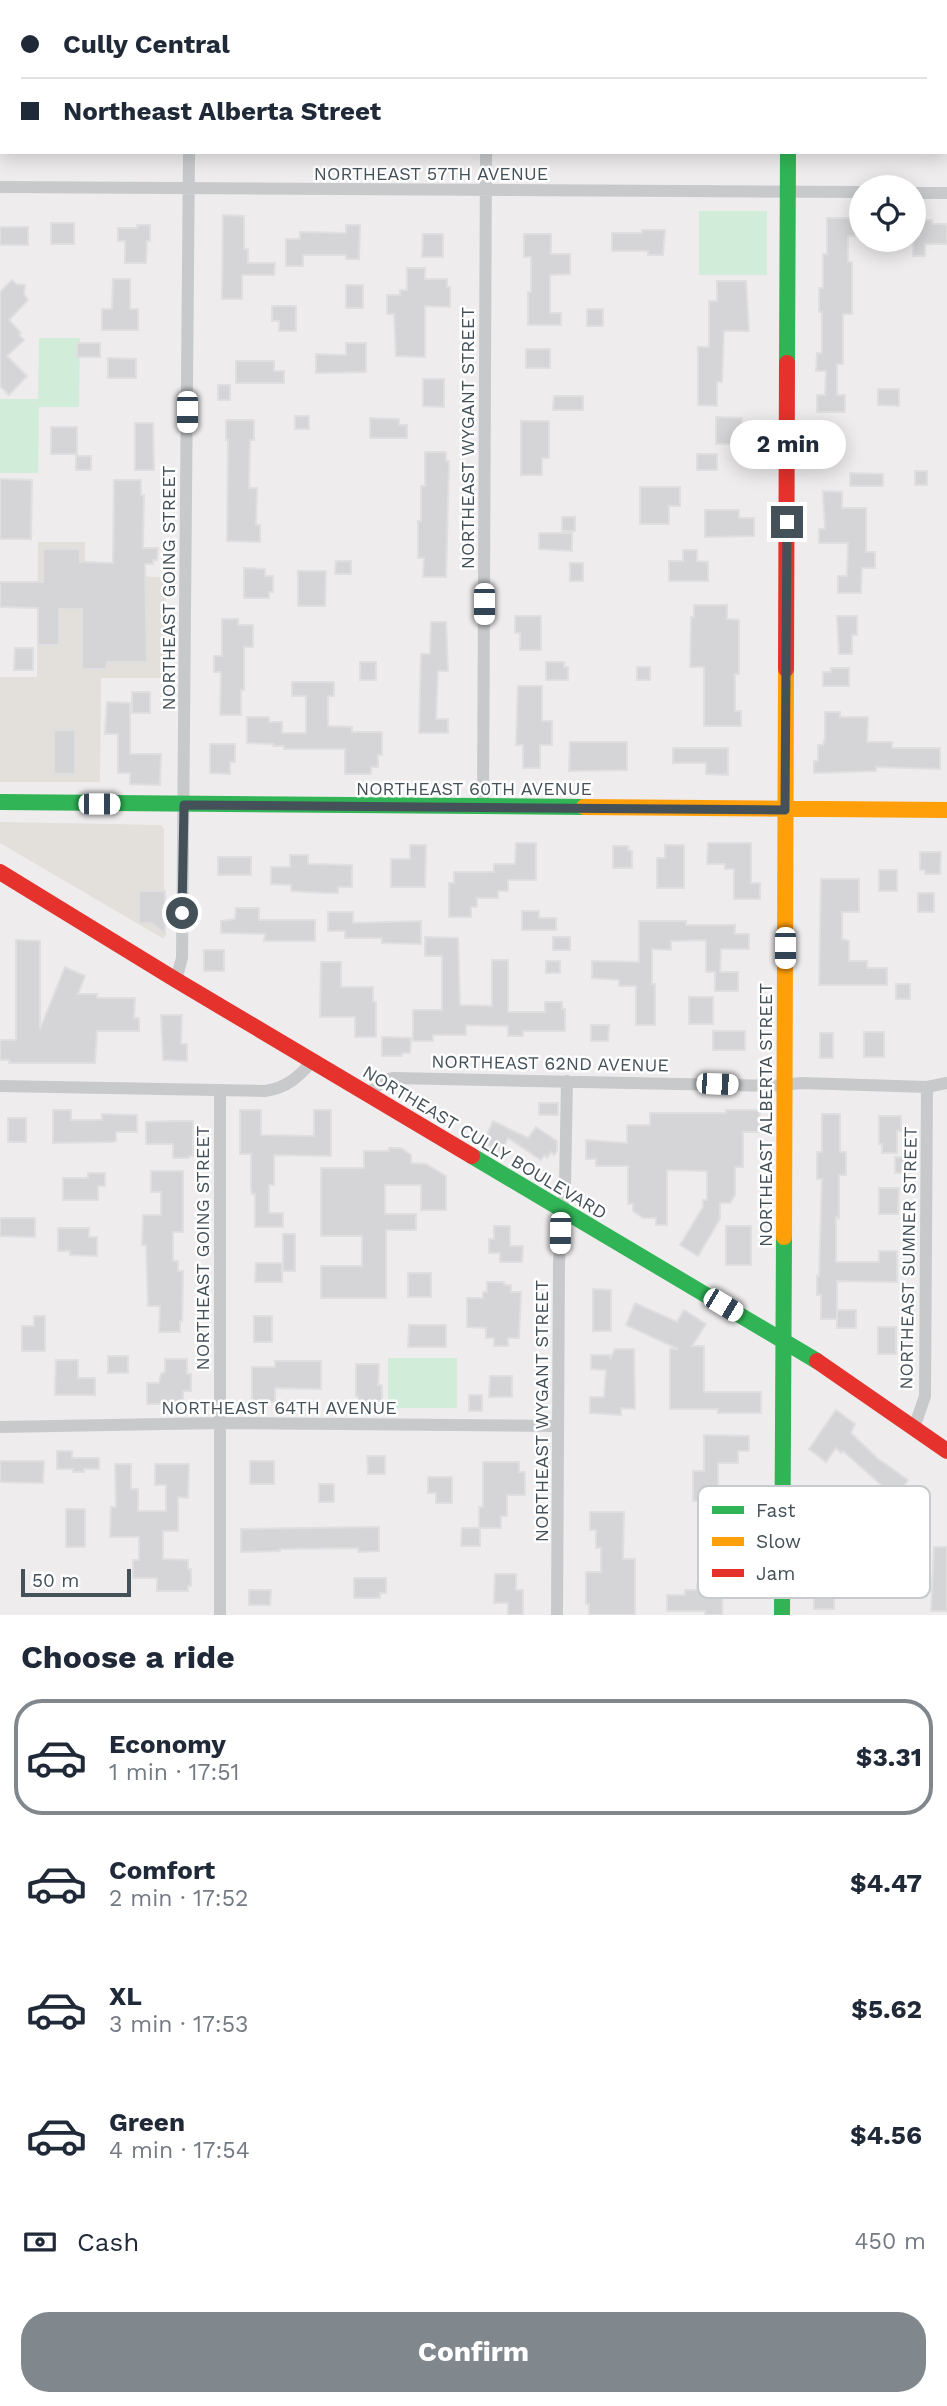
<!DOCTYPE html>
<meta charset="utf-8">
<style>
body{margin:0;font-family:"Work Sans",sans-serif;background:#f2f2f3;color:#1f2937;height:100vh;display:flex;flex-direction:column;font-size:26px;white-space:nowrap}
*{box-sizing:border-box;margin:0}
p{font-size:23px;color:#747a83}
.icon{flex:none;width:38px;height:38px;fill:none;stroke:currentColor;stroke-width:2;stroke-linecap:round;stroke-linejoin:round}
.map{position:relative;height:1615px;overflow:hidden}
.sheet{display:flex;flex-direction:column;background:#fff;flex:1}
.sheet>*{flex:none}
.hud{position:absolute;left:0px;top:0px;width:948px;height:154px;box-shadow:0 4px 18px #0003;display:grid;align-content:center;height:154px;padding:0 21px;background:#fff}
.tools{position:absolute;left:849px;top:175px;display:grid;gap:14px}
.tools a{display:grid;place-items:center;width:77px;height:77px;border-radius:50%;background:#fff;box-shadow:0 4px 18px #0003;font-size:35px}
.scale{position:absolute;left:21px;bottom:18px;width:110px;box-sizing:border-box;padding-left:7px;border:4px solid #445159;border-top:0;font-size:19px;line-height:24px;white-space:nowrap;color:#445159;-webkit-text-stroke:5px #fff;paint-order:stroke}
.end{position:absolute;width:32px;height:32px;margin:-16px;border:9px solid #445159;background:#fff;box-shadow:0 0 0 4px #fff}
.from{border-radius:50%}
.bubble{position:absolute;height:49px;border-radius:24px;background:#fff;box-shadow:0 4px 18px #0003;font-size:23px;font-weight:700;line-height:49px;text-align:center}
.car{position:absolute;width:21px;height:42px;margin:-21px -10px;border-radius:9px;box-shadow:0 0 5px 2px #0007;background:linear-gradient(#fff 24%,#345 0 40%,#fff 0 76%,#345 0 86%,#fff 0)}
.hud b{display:flex;align-items:center;gap:24px;height:66px;font-size:26px}
.hud b+b{border-top:2px solid #e0e1e3}
.hud i{width:18px;height:18px;background:#1f2937}
ul{padding:0;list-style:none}
li{display:flex;align-items:center;gap:21px;height:116px;margin:0 14px 10px;padding:0 7px;border:4px solid transparent;border-radius:28px}
li div{flex:1}
li b{display:block;font-size:26px}
li em{font-style:normal;font-weight:700}
li.current{border-color:#80878d}
li>.icon{width:63px;height:63px;stroke-width:1.5}
h2{padding:0 21px;font-size:32px;line-height:84px}
.pay{display:flex;align-items:center;gap:18px;height:77px;padding:0 21px;font-size:26px}
.pay p{margin-inline-start:auto}
.primary-button{display:flex;gap:14px;margin-top:auto;padding:14px 21px}
.primary-button a{flex:1;height:80px;border-radius:28px;background:#80878d;color:#fff;font-size:28px;font-weight:700;line-height:80px;text-align:center}
.map>svg:first-child{display:block}
</style>
<div class="map">
<svg width="947" height="1615" viewBox="0 0 947 1615">
<rect width="100%" height="100%" fill="#eeeced"/>
<path fill="#e3dfda" d="M38,542h47v19l18,1 1,14 62,1 -1,101h-64l-1,104h-100v-105h37z
M0,822l161,3 3,4v110l-164,-96z"/>
<path fill="#d1edd9" d="M699,211h68v64h-68z
M39,338h41l-1,69h-40l-1,66h-38v-74h38z
M388,1358h69v50h-69z"/>
<path fill="#d5d5d7" stroke="#dfdfe0" stroke-width="2" d="M223,215l21,1v33h4v14h27l-1,12h-32v24h-20z
M827,218h29v18h-8v26h4v52h-9v50h-6v31h8v17h-28v-17h8l1,-24h-10l1,-18h5v-41h-3v-24h4v-34h4z
M914,220h18v4h15v20h-22v12h-12z
M51,223h23v21h-23z
M137,225h13v16h-3l-1,22h-21v-22h-7v-13h19z
M346,225h14l-1,34h-13v-4h-43v11h-17v-27h14v-7l46,1z
M0,227h28v18h-28z
M642,230h23l-2,25h-15v-4h-36v-18h30z
M423,234h20v23h-21z
M524,234h27v20h19v20l-20,1v38h11v12h-33v-33h3v-35h-7z
M407,268h18v11h22v8h3v20l-25,-1v51l-29,-1 -2,-42h-7v-19h13v-5h7z
M113,279h17v30h8v21h-36v-21h10z
M12,280l4,4 9,1 -1,9 4,6 -19,20 12,13 -2,2 5,5 -17,16 20,20 -18,19 -9,-9v-94z
M717,281h29l3,50h-25l-2,51h-5v24l-19,-1v-58h11v-46h8z
M346,285h17v23h-17z
M272,306h24v25h-17v-10h-7z
M587,309h16v17h-16z
M77,343h23v14h-23z
M346,343h20v29l-50,1v-19l30,1z
M526,349h24v19h-24z
M108,358l28,1v19h-28z
M236,361h38v10h10v12h-48z
M423,379h21v28l-21,-1z
M218,385h12v15h-12z
M878,389h21v17l-21,-1z
M554,396h29v14h-30z
M295,416h14v13h-14z
M716,417l26,1v7h4v19h-30z
M370,418l29,1v6h8v13h-37z
M226,420h28v20h-4l-1,48h8l-1,37h4v17l-33,-1 1,-101h-2z
M521,421h28v37h-7v17h-21z
M135,423h18l1,47h-19z
M51,427h26v27h-26z
M425,452h21v9h3l-3,116h-23l1,-19h-6v-37h3v-35h4z
M697,454h20v16h-20z
M76,456h15v14h-15z
M915,471h12v14h-12z
M850,473l33,1v12h-33z
M0,479l32,1 -1,59h-31z
M114,480h27v15h3l-1,53h15l-1,12h-4v4h-8l2,98h-40l-1,7h-24v-60h-23v36h-21v-37l-38,-1v-25h43v-33h37v13l33,1z
M640,487h40v19h-11v18h-29z
M823,491l19,1v16h24v44h9v16h-13l-1,25h-23v-17h9l1,-33h-29v-14h6z
M705,510h34v8h15v18l-49,1z
M562,517h13v14h-13z
M539,533h33v18l-33,-2z
M683,550h14v11l11,1v19h-39v-20h14z
M336,561h15v13h-16z
M570,563h13v18h-13z
M244,568l21,1v7h8v16h-4v6h-25z
M298,571h28l-1,35h-27z
M694,605h33v14l12,1v54h-4v37h6v15h-37v-59h-14l1,-50h3z
M515,616h26v34h-21v-17h-5z
M837,616h20v19h-5v19h-13z
M222,619h16v6h15v22h-9v43h-3v25h-21l1,-43h-7v-16h8z
M431,622h15l2,49h-10l-2,48h12v14h-29l2,-79h9z
M15,648h18v22h-19z
M360,662h16v18h-16z
M546,662h18v5h4v13h-22z
M637,667h13v13h-13z
M831,668h18v18h-26v-14h8z
M292,682h42v14h-6v30l24,1v5h30v23h-4v12h-7v7h-26v-25h-61v-3h-11v-2l-26,-1v-26h22v5h13v11h24v-37h-14z
M518,686h24v35h10v24h-12v23h-17v-23h-7z
M132,692h18v21h-18z
M107,702l23,1v51h31l-1,31 -30,-1v-11h-12v-39h-13z
M825,712h15v5h28l-1,25h25v6h48v21l-64,-2v4l-62,2v-12h4v-16h5l2,-7z
M54,730h21v44h-21z
M570,742h57v28l-58,1z
M210,744h25v18h-5v12l-20,-1z
M673,748h55v27l-22,-1v-11h-33z
M516,843h20v37h-28v11h-10v7h-21v9h-6v10h-22v-34h5v-11h40v-8h21z
M708,843h43v40h9v16h-26v-30h-9v-5h-18z
M410,845h16l-1,42h-34v-28h19z
M665,845h19v43h-27v-30h8z
M613,846h15v4l4,1v17h-19z
M920,852h21l-1,22h-15v-4h-5z
M290,855h18v9l44,1v22h-14v6h-11l-36,-2v-6l-20,-1v-17h19z
M218,857h33v18h-33z
M879,870h18v21h-18z
M821,879h38v33h-17v27l7,2v20h18v7h20v17h-68z
M139,891h26v43l-13,-11h-13z
M918,893h16v19h-16z
M236,908h23v12h56v21h-51l1,-7 -44,-1v-12l14,-2z
M522,911h17v7h17v12h-34z
M328,912h25v11l68,-2v23l-39,-1v-5h-37v-7h-17z
M639,921h47v4h49v9h14v15h-28l-1,23h18v19h-23v-19h-9v-32l-35,1v9l-19,-1v35h3v41h-19v-39h-17v-6l-27,-2v-17l47,1z
M425,937l33,1 2,67 32,1v-46h16v52h37v-10h17v7h3v22h-42v5h-15v-10l-42,-1v10h-33v6h-20v-31h29v-54h-17z
M553,937h17v13h-17z
M16,940l24,1v88l25,-62 20,9 -7,18h19v4h38l-1,20h5v13h-42l-2,32h-86v-3h-9v-20h16z
M204,950h20v21h-20z
M546,961h14v12h-14z
M321,962h20v25h32v15h3v35h-21v-20h-35z
M896,984h14v15h-14z
M689,997h24v27h-24z
M161,1015h21l-1,29h6v17l-24,-1z
M591,1025h18l-1,16h-17z
M713,1031h32v19h-32z
M864,1032h20v25h-20z
M820,1033h13v25h-13z
M382,1037l29,1 -1,15h-8v3h-20z
M539,1103h19v12h-19z
M53,1110h18v10h31v-6l35,1v17h-21v9l-3,1 -60,1z
M240,1110h21v25l53,1v-26h17v46l-57,-1v30h-5v28h14v14h-28v-33h-3l-1,-6v-34h-11z
M726,1110h34l-1,22h-16v35h-8v28l-5,8h-10v16l-22,37 -18,-11 23,-38v-7h4v-29l-40,-1v55h-11v-7h-13l-10,-7v-7h-5v-38h-32v-7h-10v-19l41,3v-18h23v-12h76z
M822,1114h18v38h6v23h-7v43l-3,-1v45h43v-11h18v31l-60,-1v38h-16v-24h-4v-19h2l3,-97h-5v-27h5z
M879,1116h22v15h-4v22h-15v-9h-3z
M8,1118h18v24h-18z
M173,1121h20v35h-4v2h-16v-14h-27v-22z
M493,1121l35,17 8,-11 21,14v10l-3,4 -3,-3 -4,6 -3,-3 -3,5 -33,-22 -7,14 -18,-9z
M389,1148h12l10,7v8l15,1 20,12v34h-25v-25h-36v29h31v16h-30v68h-65v-32h41v-30h-41v-68h43v-17h25z
M895,1157h14v16h-14z
M151,1171h32v61h-10v29h5v10h5l-1,50h-2v11h-21l1,-26h-12l-2,-61h-4l1,-30h18v-23h-10z
M88,1173h17v13h-7v14h-35v-22h25z
M879,1188h20l-1,26h-19z
M0,1218h35v19l-35,-1z
M494,1226h16v20h13l-1,16h-22v-9h-11v-14h5z
M726,1226h25v39h-25z
M58,1228h31v9h8v19l-27,-1v-4h-12z
M283,1234h12v37h-12z
M256,1263h26v19h-27z
M408,1273h23v24h-23z
M487,1282h17v3h7v7h10l-2,46h-11v8h-14v-8h-8v-10l-19,-1v-29h16v-6h4z
M593,1289l18,1v41h-18z
M635,1303l42,19 7,-12 22,14 -14,22h12v46h57v21h-43v-4h-48v-60h8l-52,-24z
M837,1310h19v18h-19z
M34,1316h11v35h-23v-25h12z
M254,1316h18v26h-18z
M409,1325h37v22h-38z
M878,1327h18v27h-18z
M615,1349h19l1,60 -14,-1v7l-31,-2v-16h14l2,-27 -15,-1v-14h19v4z
M108,1356h20v17h-20z
M165,1359h22v15h4v17h-8v13h-36v-21h12l2,-9 4,-2z
M56,1360h22v18h17v17h-40z
M275,1361h46v28l-46,-1v14h-23v-35h23z
M356,1364h23l-1,21h4v16h-24v-5h-2z
M490,1376h22v21h-23z
M469,1395h13v16h-13z
M836,1410l19,14 -4,9 26,25 31,22 -11,16 -18,-13 -36,-32 -2,2 -5,-5 -10,14 -17,-13z
M704,1435l45,1v15h-11v12h-20v31h13v26h13v27h-24v14h-20v-20h9v-11h9v-29h-25v-30h11z
M57,1451h15v7h27v11h-15v3h-11v-3h-16z
M367,1456h18v18h-17z
M0,1461h44l-1,22 -43,-1z
M250,1461h24v23h-24z
M483,1462h36v10h6v23h-18v21h-6v12h-22v-21h4z
M115,1464h16v25h7v22h28v-26h-11v-21h34l-1,34 -10,-1v34h-15v28l25,1v9h3v17h-3v5h-31v-13h-24v-18h6v-23h-29l1,-30h5z
M428,1477h24v26h-16v-10h-8z
M319,1484h15v18h-15z
M815,1503h23v7l5,1v24h27v13l-18,-1v26h-18v36h-20z
M66,1509h19v38h-19z
M590,1512h34l-1,47h12v56h-46v-11h-3v-32h15v-24h-5v-18h-6z
M379,1527v24l-21,1v-4l-78,1v2l-39,1v-23z
M462,1528h18v18h-19z
M934,1547h13v64h-16z
M495,1574h21v16h7v25h-15v-12h-14z
M354,1578h32v15h-6v5h-26z
M697,1584l18,1v3h8l-1,27h-17v-4h-38v-16h18v-5h12z
M249,1590h22l-1,15h-21z"/>
<g fill="none" stroke-linecap="round" stroke-linejoin="round">
<path stroke="#c7c9cb" stroke-width="12" d="M788,0v2
M190,2v-2
M487,2v-2
M0,187l861,5
M914,193h33
M483,808l3,-656
M176,980l6,-22 7,-806
M0,1086l265,5c22,-3 33,-14 47,-29
M368,1094l16,-14 10,-2 377,8 31,-3 125,4 20,-4
M0,1427l220,-4 338,3
M914,1428l11,-32 2,-309
M220,1615v-525
M557,1615l2,-353 6,-76 2,-105"/>
<path stroke="#30b455" stroke-width="16" d="M787,363l1,-211
M0,802l584,5
M472,1156l345,205
M782,1615l2,-378"/>
<path stroke="#ff9f0a" stroke-width="16" d="M584,807l363,3
M784,1237l2,-568"/>
<path stroke="#e5322d" stroke-width="16" d="M786,669l1,-306
M0,872l176,108 296,176
M817,1361l130,90"/>
</g>
<g fill="none" stroke-linecap="round" stroke-linejoin="round">
<path stroke="#445159" stroke-width="9" d="M182,913l2,-108 601,5 2,-288"/>
</g>
<g text-anchor="middle" dominant-baseline="central" stroke-width="5" stroke-linejoin="round" paint-order="stroke">
<g font-size="18" fill="#445159" stroke="#fff">
<text x="431" y="173">NORTHEAST 57TH AVENUE</text>
<text transform="translate(467 438) rotate(-90)">NORTHEAST WYGANT STREET</text>
<text transform="translate(168 588) rotate(-90)">NORTHEAST GOING STREET</text>
<text x="474" y="788">NORTHEAST 60TH AVENUE</text>
<text transform="translate(550 1063) rotate(1)">NORTHEAST 62ND AVENUE</text>
<text transform="translate(765 1115) rotate(-90)">NORTHEAST ALBERTA STREET</text>
<text transform="translate(485 1142) rotate(31)">NORTHEAST CULLY BOULEVARD</text>
<text transform="translate(202 1248) rotate(-90)">NORTHEAST GOING STREET</text>
<text transform="translate(908 1258) rotate(-89)">NORTHEAST SUMNER STREET</text>
<text x="279" y="1407">NORTHEAST 64TH AVENUE</text>
<text transform="translate(541 1411) rotate(-90)">NORTHEAST WYGANT STREET</text>
</g>
</g>
<rect x="698" y="1486" width="232" height="112" rx="10" fill="#fff" stroke="#c7cbcd" stroke-width="2"/>
<rect x="712" y="1506" width="32" height="8" fill="#30b455"/>
<rect x="712" y="1537" width="32" height="9" fill="#ff9f0a"/>
<rect x="712" y="1569" width="32" height="8" fill="#e5322d"/>
<g font-size="19" fill="#445159">
<text x="756" y="1517">Fast</text>
<text x="756" y="1548">Slow</text>
<text x="756" y="1580">Jam</text>
</g>
</svg>
<div class="tools">
<a><svg class="icon" aria-label="locate" viewBox="0 0 24 24"><circle cx="12" cy="12" r="6"/><path d="M12 2v4M12 18v4M2 12h4M18 12h4"/></svg></a>
</div>
<div class="scale">50 m</div>
<i class="end from" style="left:182px;top:913px"></i>
<i class="end" style="left:787px;top:522px"></i>
<div class="bubble" style="left:730px;top:420px;width:116px">2 min</div>
<i class="car" style="left:187px;top:412px;rotate:180deg"></i>
<i class="car" style="left:484px;top:604px;rotate:180deg"></i>
<i class="car" style="left:99px;top:804px;rotate:90deg"></i>
<i class="car" style="left:785px;top:948px;rotate:180deg"></i>
<i class="car" style="left:717px;top:1084px;rotate:92deg"></i>
<i class="car" style="left:560px;top:1233px;rotate:181deg"></i>
<i class="car" style="left:723px;top:1305px;rotate:121deg"></i>
<div class="hud">
<b><i class="from"></i>Cully Central</b>
<b><i></i>Northeast Alberta Street</b>
</div>
</div>
<section class="sheet">
<h2>Choose a ride</h2>
<ul>
<li class="current"><svg class="icon" aria-label="car" viewBox="0 0 24 24"><path d="M5 17H2v-5l4-1 3-4h7l3 4 3 1v5h-3M9 17h6M6 11h13"/><circle cx="7" cy="17" r="2"/><circle cx="17" cy="17" r="2"/></svg><div><b>Economy</b><p>1 min · 17:51</p></div><em>$3.31</em></li>
<li><svg class="icon" aria-label="car" viewBox="0 0 24 24"><path d="M5 17H2v-5l4-1 3-4h7l3 4 3 1v5h-3M9 17h6M6 11h13"/><circle cx="7" cy="17" r="2"/><circle cx="17" cy="17" r="2"/></svg><div><b>Comfort</b><p>2 min · 17:52</p></div><em>$4.47</em></li>
<li><svg class="icon" aria-label="car" viewBox="0 0 24 24"><path d="M5 17H2v-5l4-1 3-4h7l3 4 3 1v5h-3M9 17h6M6 11h13"/><circle cx="7" cy="17" r="2"/><circle cx="17" cy="17" r="2"/></svg><div><b>XL</b><p>3 min · 17:53</p></div><em>$5.62</em></li>
<li><svg class="icon" aria-label="car" viewBox="0 0 24 24"><path d="M5 17H2v-5l4-1 3-4h7l3 4 3 1v5h-3M9 17h6M6 11h13"/><circle cx="7" cy="17" r="2"/><circle cx="17" cy="17" r="2"/></svg><div><b>Green</b><p>4 min · 17:54</p></div><em>$4.56</em></li>
</ul>
<div class="pay"><svg class="icon" aria-label="cash" viewBox="0 0 24 24"><path d="M3 7h18v10H3z"/><circle cx="12" cy="12" r="2"/></svg>Cash<p>450 m</p></div>
<div class="primary-button"><a>Confirm</a></div>
</section>
